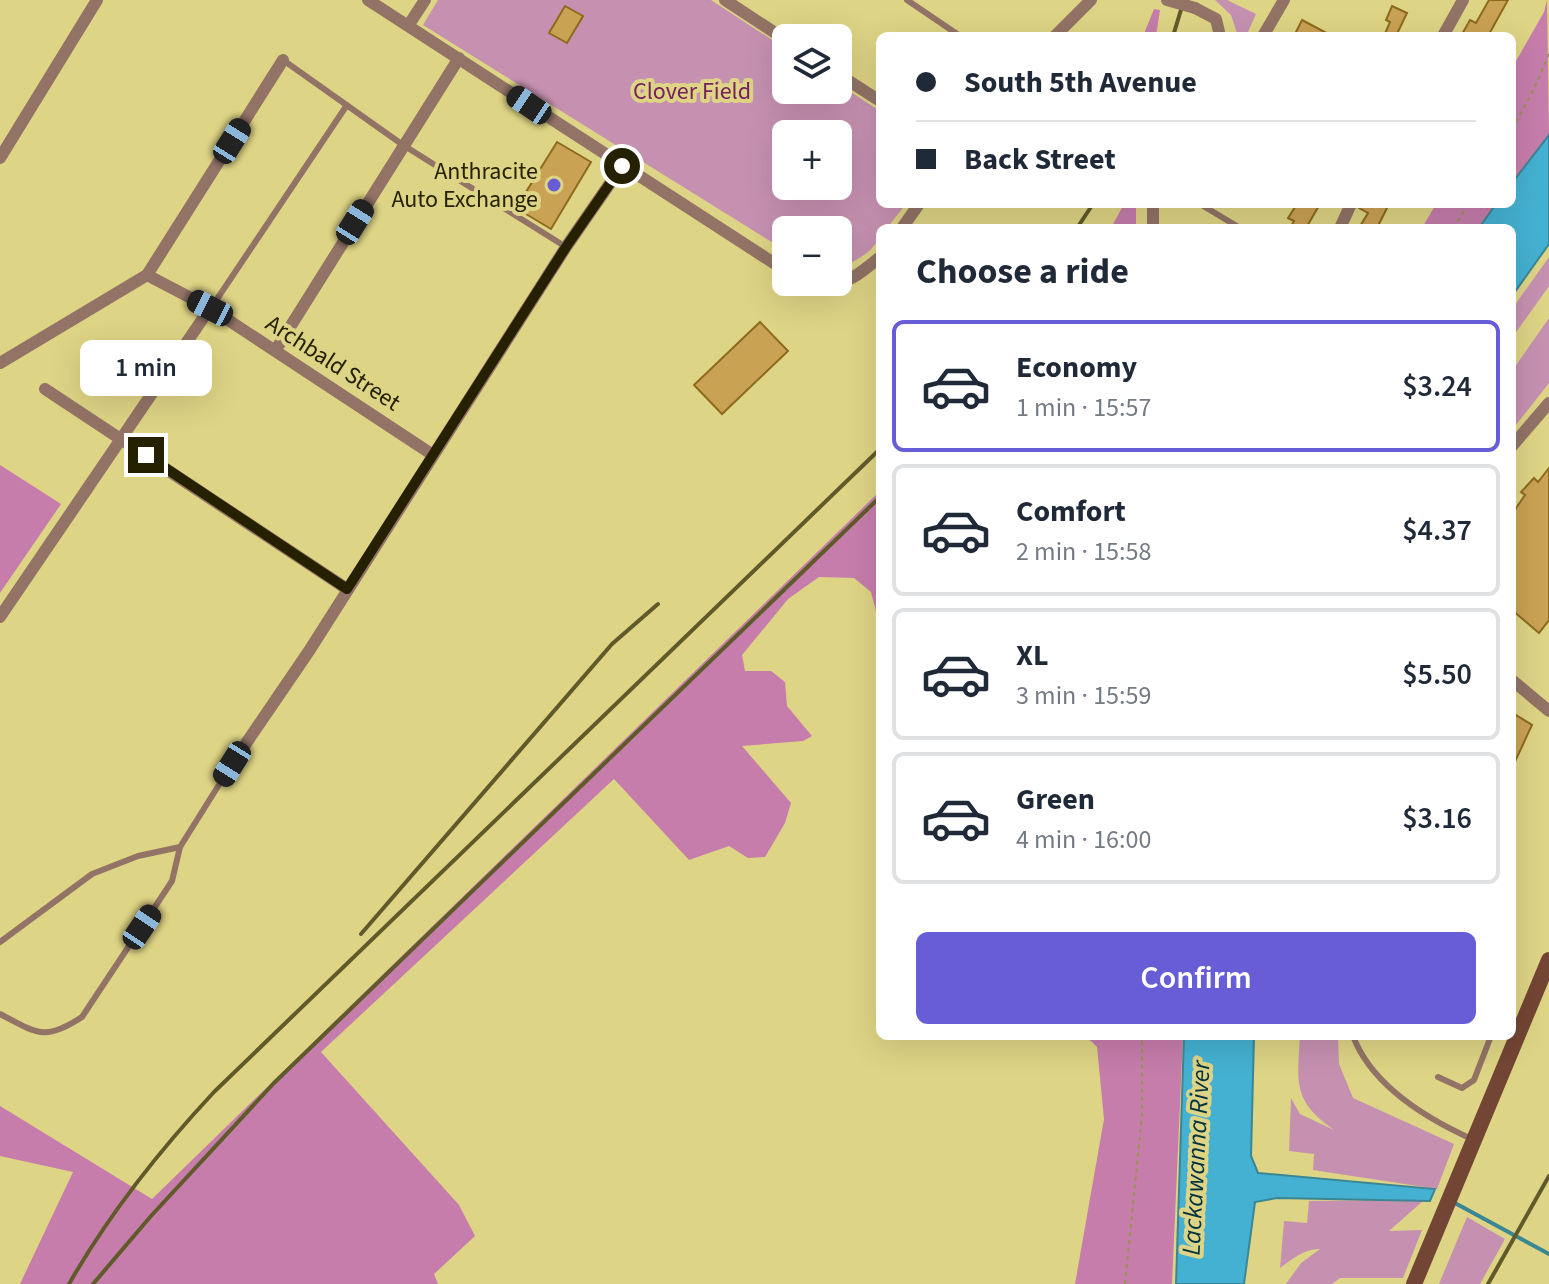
<!DOCTYPE html>
<meta charset="utf-8">
<style>
body{margin:0;font-family:"Source Sans 3",sans-serif;background:#f2f2f3;color:#1f2937;height:100vh;display:flex;flex-direction:column;font-size:30px;white-space:nowrap}
*{box-sizing:border-box;margin:0}
p{font-size:26px;color:#747a83}
.icon{flex:none;width:44px;height:44px;fill:none;stroke:currentColor;stroke-width:2;stroke-linecap:round;stroke-linejoin:round}
.map{position:relative;flex:1;overflow:hidden}
.sheet{position:absolute;left:876px;top:224px;width:640px;height:816px;display:flex;flex-direction:column;background:#fff;border-radius:12px;box-shadow:0 8px 32px #0002}
.sheet>*{flex:none}
.hud{position:absolute;left:876px;top:32px;width:640px;height:176px;border-radius:12px;box-shadow:0 8px 32px #0002;display:grid;align-content:center;height:176px;padding:0 40px;background:#fff}
.tools{position:absolute;left:772px;top:24px;display:grid;gap:16px}
.tools a{display:grid;place-items:center;width:80px;height:80px;border-radius:12px;background:#fff;box-shadow:0 8px 32px #0002;font-size:40px}
.end{position:absolute;width:36px;height:36px;margin:-18px;border:10px solid #242000;background:#fff;box-shadow:0 0 0 4px #fff}
.from{border-radius:50%}
.bubble{position:absolute;height:56px;border-radius:12px;background:#fff;box-shadow:0 8px 32px #0002;font-size:26px;font-weight:600;line-height:56px;text-align:center}
.car{position:absolute;width:24px;height:48px;margin:-24px -12px;border-radius:10px;box-shadow:0 0 6px 2px #0007;background:linear-gradient(#222 24%,#8ab4d8 0 40%,#222 0 76%,#8ab4d8 0 86%,#222 0)}
.hud b{display:flex;align-items:center;gap:28px;height:76px;font-size:30px}
.hud b+b{border-top:2px solid #e0e1e3}
.hud i{width:20px;height:20px;background:#1f2937}
ul{padding:0;list-style:none}
li{display:flex;align-items:center;gap:24px;height:132px;margin:0 16px 12px;padding:0 24px;border:4px solid #e0e1e3;border-radius:12px}
li div{flex:1}
li b{display:block;font-size:30px}
li em{font-style:normal;font-weight:600}
li.active{border-color:#665dd7}
li>.icon{width:72px;height:72px;stroke-width:1.5}
h2{padding:0 40px;font-size:36px;line-height:96px}
.button{display:flex;gap:16px;margin-top:auto;padding:16px 40px}
.button a{flex:1;height:92px;border-radius:12px;background:#665dd7;color:#fff;font-size:32px;font-weight:600;line-height:92px;text-align:center}
.map>svg:first-child{display:block}
</style>
<div class="map">
<svg width="1549" height="1284" viewBox="0 0 1549 1284">
<rect width="100%" height="100%" fill="#ded485"/>
<path fill="#c691b1" fill-rule="evenodd" d="M438,0h273l75,49v41h52v-6l42,27v93h26l-19,24h-7c0,23 -24,32 -42,41v-39h-52v21l-363,-226zM786,134h52v52h-52z
M1215,0h12l29,14 -10,22h-8l-7,-21z
M1549,257v29l-37,52v-29z
M1549,318v65l-37,47v-59z
M1300,1036h38l1,28 14,34 101,46 -17,45 -124,-19 1,-16 -25,-3 2,-53 9,16 34,16c-41,-29 -37,-46 -34,-94z
M1407,1200l16,1 -34,30 33,-1 -19,48h-63l-8,6h-46l15,-21 19,-14c-14,-1 -28,10 -40,19l4,-47 23,2 2,-22z
M1467,1217l38,22 -25,45h-41z"/>
<path fill="#c67dab" d="M1547,0l2,135 -37,58v-125l32,-56z
M1154,9l6,1 -4,26h-13z
M1124,204h12v24h-25z
M1436,204h69l-16,24h-67z
M0,465l61,39 -61,89z
M880,491v135l-9,-34 -17,-14 -35,-1 -31,22 -46,56 3,16h26l14,11 2,24 25,30 -9,5 -61,5 49,57 -6,20 -20,34 -17,1 -19,-12 -40,14 -75,-81 -293,273 138,153 16,31 -41,38 4,10h-418l53,-112 -73,-16v-50l152,93z
M1081,1036h102l-11,248h-97l29,-165 -7,-72 -6,-6z"/>
<path fill="#45b1d2" stroke="#3b8693" stroke-width="2" d="M1549,135v109l-37,52v-68h-33l17,-24h16v-21z
M1184,1036h70l-3,120 7,17 177,16 -5,12 -153,-3 -22,4 -11,82h-68z"/>
<g fill="none" stroke-linecap="round" stroke-linejoin="round">
<path stroke="#3b8693" stroke-width="4" d="M1453,1202l96,52"/>
</g>
<path fill="#caa254" stroke="#8e6a1d" stroke-width="2" d="M1489,0h19l-20,36h-27l9,-16 6,3z
M565,6l18,10 -16,27 -18,-10z
M1392,6l15,7 -11,23h-12l6,-14 -4,-2z
M1302,20l30,16h-38z
M557,142l34,20 -40,67 -35,-21z
M1297,204h23l-14,24h-16l4,-7 -6,-3z
M1360,204h29l-12,24h-18l9,-15 -9,-5z
M760,322l28,29 -66,63 -28,-29z
M1549,468v152l-10,13 -27,-23v-96l13,-19 -4,-3 13,-14 4,4z
M1516,715l16,10 -20,43v-45z"/>
<g fill="none" stroke-linecap="round" stroke-linejoin="round">
<path stroke="#9a9254" stroke-width="2" stroke-dasharray="4 4" stroke-linecap="butt" d="M1512,129l22,-40 15,-35
M1453,228l16,-24
M1125,1284l17,-168v-80"/>
<path stroke="#937366" stroke-width="6" d="M907,0l53,36
M283,60l120,85 163,102
M1200,204l40,24
M211,308l136,-203
M0,942l92,-68 46,-18 42,-9
M0,1014c37,19 44,28 82,3l90,-136 8,-34 52,-83
M1353,1036c19,50 74,83 121,104
M1438,1077l24,11 12,-8 17,-44"/>
<path stroke="#937366" stroke-width="12" d="M368,0l418,271
M725,0l61,40
M1195,8l21,11 4,17
M408,26l17,-26
M1055,36l36,-36
M1263,36l21,-36
M1443,36l20,-36
M838,74l42,27
M0,158l97,-158
M1153,204v24
M902,228l17,-24
M1340,228l11,-24
M147,275l63,33 223,147
M803,282c36,9 51,-3 77,-25
M275,351l184,-293
M0,363l147,-88 136,-215
M45,389l302,200
M1512,446l37,-43
M0,617l210,-309
M1512,680l37,31
M232,764l77,-113 257,-404 56,-81"/>
<path stroke="#734534" stroke-width="16" d="M1414,1284l135,-324"/>
<path stroke="#605a2b" stroke-width="4" d="M1173,36l11,-36
M1077,228l16,-24
M361,934l251,-290 46,-40
M69,1284c40,-70 89,-132 145,-192l666,-643
M93,1284l58,-68 123,-133 606,-586
M1488,1284l61,-108"/>
<path stroke="#937366" stroke-width="12" d="M1167,0l28,8"/>
</g>
<g fill="none" stroke-linecap="round" stroke-linejoin="round">
<path stroke="#242000" stroke-width="10" d="M146,455l201,134 219,-342 56,-81"/>
</g>
<circle fill="#665dd7" stroke="#ded485" stroke-width="3" cx="554" cy="185" r="8"/>
<g text-anchor="middle" dominant-baseline="central" stroke-width="8" stroke-linejoin="round" paint-order="stroke">
<g font-size="24" fill="#77215d" stroke="#ded485">
<text x="692" y="91">Clover Field</text>
</g>
<g font-size="24" fill="#242000" stroke="#ded485" text-anchor="end">
<text x="538" y="171">Anthracite<tspan x="538" dy="28">Auto Exchange</tspan></text>
</g>
<g font-size="24" fill="#242000" stroke="#ded485">
<text transform="translate(333 363) rotate(33)">Archbald Street</text>
</g>
<g font-size="26" font-style="italic" fill="#00313f" stroke="#ded485">
<text transform="translate(1196 1158) rotate(-87)">Lackawanna River</text>
</g>
</g>
</svg>
<div class="tools">
<a><svg class="icon" aria-label="layers" viewBox="0 0 24 24"><path d="M12 4l9 5-9 5-9-5zM3 14l9 5 9-5"/></svg></a>
<a>+</a>
<a>−</a>
</div>
<i class="end from" style="left:622px;top:166px"></i>
<i class="end" style="left:146px;top:455px"></i>
<div class="bubble" style="left:80px;top:340px;width:132px">1 min</div>
<i class="car" style="left:529px;top:105px;rotate:304deg"></i>
<i class="car" style="left:232px;top:141px;rotate:32deg"></i>
<i class="car" style="left:355px;top:222px;rotate:32deg"></i>
<i class="car" style="left:210px;top:308px;rotate:297deg"></i>
<i class="car" style="left:232px;top:764px;rotate:212deg"></i>
<i class="car" style="left:142px;top:927px;rotate:34deg"></i>
<div class="hud">
<b><i class="from"></i>South 5th Avenue</b>
<b><i></i>Back Street</b>
</div>
<section class="sheet">
<h2>Choose a ride</h2>
<ul>
<li class="active"><svg class="icon" aria-label="car" viewBox="0 0 24 24"><path d="M5 17H2v-5l4-1 3-4h7l3 4 3 1v5h-3M9 17h6M6 11h13"/><circle cx="7" cy="17" r="2"/><circle cx="17" cy="17" r="2"/></svg><div><b>Economy</b><p>1 min · 15:57</p></div><em>$3.24</em></li>
<li><svg class="icon" aria-label="car" viewBox="0 0 24 24"><path d="M5 17H2v-5l4-1 3-4h7l3 4 3 1v5h-3M9 17h6M6 11h13"/><circle cx="7" cy="17" r="2"/><circle cx="17" cy="17" r="2"/></svg><div><b>Comfort</b><p>2 min · 15:58</p></div><em>$4.37</em></li>
<li><svg class="icon" aria-label="car" viewBox="0 0 24 24"><path d="M5 17H2v-5l4-1 3-4h7l3 4 3 1v5h-3M9 17h6M6 11h13"/><circle cx="7" cy="17" r="2"/><circle cx="17" cy="17" r="2"/></svg><div><b>XL</b><p>3 min · 15:59</p></div><em>$5.50</em></li>
<li><svg class="icon" aria-label="car" viewBox="0 0 24 24"><path d="M5 17H2v-5l4-1 3-4h7l3 4 3 1v5h-3M9 17h6M6 11h13"/><circle cx="7" cy="17" r="2"/><circle cx="17" cy="17" r="2"/></svg><div><b>Green</b><p>4 min · 16:00</p></div><em>$3.16</em></li>
</ul>
<div class="button"><a>Confirm</a></div>
</section>
</div>
